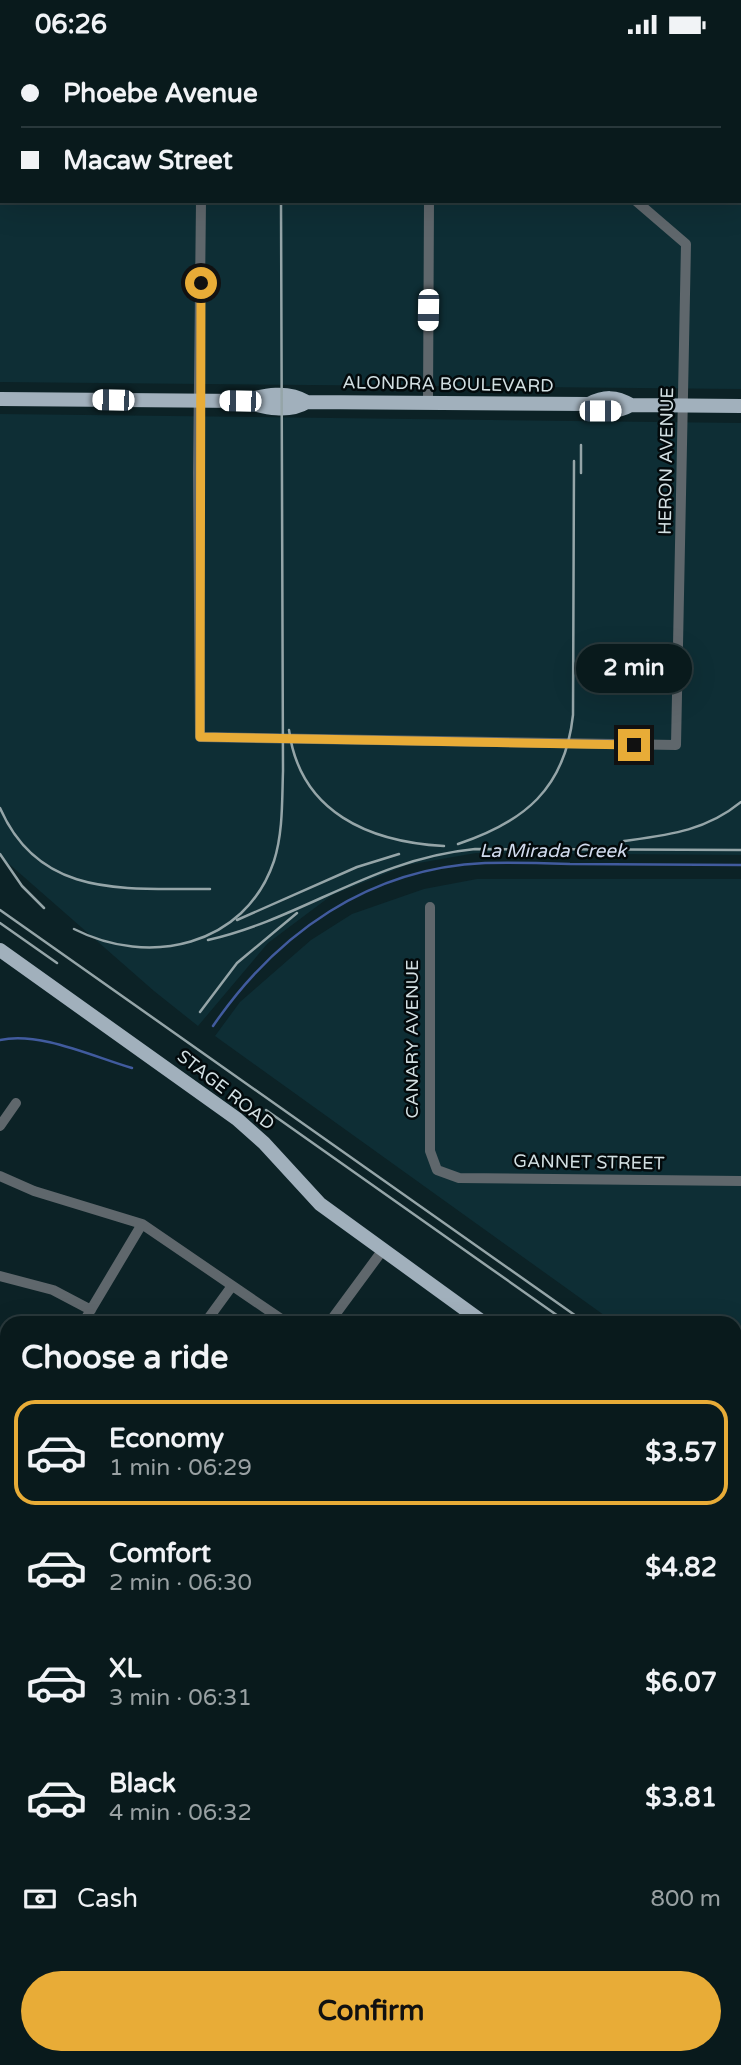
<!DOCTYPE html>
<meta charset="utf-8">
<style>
body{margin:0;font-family:"Varela Round",sans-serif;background:#122325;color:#f1f3f6;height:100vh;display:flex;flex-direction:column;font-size:26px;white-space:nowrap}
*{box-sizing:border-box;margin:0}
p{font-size:23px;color:#99a1a3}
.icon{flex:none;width:38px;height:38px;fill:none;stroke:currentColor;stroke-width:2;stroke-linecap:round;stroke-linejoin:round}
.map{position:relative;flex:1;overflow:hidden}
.details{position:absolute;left:0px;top:1267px;width:742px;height:749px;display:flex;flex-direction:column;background:#091a1c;border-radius:21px 21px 0 0;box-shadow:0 7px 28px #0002,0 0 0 2px #29383b}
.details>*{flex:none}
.guide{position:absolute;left:0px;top:0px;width:742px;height:154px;box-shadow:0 7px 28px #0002,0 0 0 2px #29383b;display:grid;align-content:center;height:154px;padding:0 21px;background:#091a1c}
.end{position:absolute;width:32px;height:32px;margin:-16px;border:9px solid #e8ac37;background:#111;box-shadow:0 0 0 4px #111}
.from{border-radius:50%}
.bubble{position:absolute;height:49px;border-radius:24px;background:#091a1c;box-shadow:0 7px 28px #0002,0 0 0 2px #29383b;font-size:23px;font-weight:800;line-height:49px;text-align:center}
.car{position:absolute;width:21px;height:42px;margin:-21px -10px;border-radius:9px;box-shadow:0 0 5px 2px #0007;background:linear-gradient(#fff 24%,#345 0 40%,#fff 0 76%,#345 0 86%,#fff 0)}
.guide b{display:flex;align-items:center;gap:24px;height:66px;font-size:26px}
.guide b+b{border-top:2px solid #29383b}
.guide i{width:18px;height:18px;background:#f1f3f6}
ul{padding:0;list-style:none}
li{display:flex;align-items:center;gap:21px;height:105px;margin:0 14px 10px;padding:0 7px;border:4px solid transparent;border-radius:21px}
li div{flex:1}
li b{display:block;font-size:26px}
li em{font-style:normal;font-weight:800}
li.on{border-color:#e8ac37}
li>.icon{width:63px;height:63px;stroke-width:1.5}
h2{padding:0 21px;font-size:32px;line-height:84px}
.pay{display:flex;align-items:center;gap:18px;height:77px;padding:0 21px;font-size:26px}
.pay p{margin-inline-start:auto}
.button{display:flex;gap:14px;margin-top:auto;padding:14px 21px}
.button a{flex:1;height:80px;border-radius:42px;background:#e8ac37;color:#111;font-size:28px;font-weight:800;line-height:80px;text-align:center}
.status{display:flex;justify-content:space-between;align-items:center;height:49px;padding:0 35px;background:#091a1c;direction:ltr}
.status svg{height:19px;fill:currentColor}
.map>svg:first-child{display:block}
</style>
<div class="status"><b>06:26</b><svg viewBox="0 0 49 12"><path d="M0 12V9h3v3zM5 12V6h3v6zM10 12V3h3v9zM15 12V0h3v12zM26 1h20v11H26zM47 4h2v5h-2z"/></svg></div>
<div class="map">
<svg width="741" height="2016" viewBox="0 0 741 2016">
<defs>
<pattern id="park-dots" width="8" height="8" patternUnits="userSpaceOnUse" patternTransform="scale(1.75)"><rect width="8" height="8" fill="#003922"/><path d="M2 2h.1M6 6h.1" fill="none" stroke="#245542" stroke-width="1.8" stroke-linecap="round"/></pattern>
</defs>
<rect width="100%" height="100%" fill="#0c2226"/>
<path fill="#0e2e35" d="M0,0l607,2h-605v150h738v-150l-114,-2h115v340l-741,-7z
M0,365l741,9v432l-265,-2 -69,12 -75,30 -64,48 -70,83 -44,-35 -154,-135z
M477,830h264v534l-6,-4v-86h-120l-400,-287 25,-34 71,-62 41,-26 72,-25z"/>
<path fill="url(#park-dots)" d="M735,1578l6,5v110l-6,-1z"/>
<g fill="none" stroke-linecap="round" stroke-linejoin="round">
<path stroke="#415b9e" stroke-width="2.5" d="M213,977c64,-93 156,-158 272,-163 28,-1 57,0 85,1 57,0 114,1 171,1
M0,991c39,-9 94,17 132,28"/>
<path stroke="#5f676c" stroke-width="10" d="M201,0v2
M456,0l2,2
M201,152l-3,272 2,264 476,8 10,-501 -50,-43
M428,354l1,-202
M430,858v244l7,19 22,8 282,3
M0,1077l16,-23
M0,1127l34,15 108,33 145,99
M0,1227l53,14 38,20
M83,1274l59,-99
M205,1274l27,-37
M329,1274l53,-72
M0,1408l7,-11
M735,1443l6,-11
M735,1505l6,4
M0,1596l7,-11
M0,1662l7,4
M735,1731h6
M0,1789l7,-11
M0,1909l7,5
M735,1932l6,-7
M735,1946l6,6
M0,1959l7,4
M82,2009l12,7
M167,2009l14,7
M509,2009l60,7
M675,2009l4,7
M417,2016l2,-7
M576,2016l43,-7"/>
<path stroke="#a1b0bc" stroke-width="14" d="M0,350l242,2c22,6 45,13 65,1l282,2c15,-8 27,-8 42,1l110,1
M243,352c22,-6 44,-11 64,1
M589,355c15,9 28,9 42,1
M0,901l237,169 27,24 56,61 164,119
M735,1425l6,2
M0,1927l7,4
M0,1942l7,5
M108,2009l13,7
M134,2009l13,7"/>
<path stroke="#95a5a8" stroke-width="2.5" d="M282,2v-2
M581,424v-28
M289,681c11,83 81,112 155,116
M0,759c40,92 127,80 210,81
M624,792c44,-6 82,-10 117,-39
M458,795c66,-22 107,-55 115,-129l1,-254
M0,805l22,32 22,22
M0,861l586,413
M237,871l120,-53 42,-13
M0,874l57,40
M74,880c74,38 171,18 200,-68 9,-28 8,-60 9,-90l-2,-570
M208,891c96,-22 164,-81 267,-91l266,1
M200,963l37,-49 60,-50
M266,1061l302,213
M735,1386l6,4"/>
</g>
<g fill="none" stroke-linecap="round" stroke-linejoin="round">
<path stroke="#e8ac37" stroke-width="9" d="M201,234l-1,454 434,8"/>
</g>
<g text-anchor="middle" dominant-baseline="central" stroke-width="5" stroke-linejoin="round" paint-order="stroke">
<g font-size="18" fill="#d2dfe2" stroke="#030a0c">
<text transform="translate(448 335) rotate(1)">ALONDRA BOULEVARD</text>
<text transform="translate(666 412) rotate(-89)">HERON AVENUE</text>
<text transform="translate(412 990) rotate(-90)">CANARY AVENUE</text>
<text transform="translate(226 1041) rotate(38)">STAGE ROAD</text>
<text transform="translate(589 1113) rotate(1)">GANNET STREET</text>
</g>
<g font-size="19" font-style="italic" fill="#d1daed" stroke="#030a0c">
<text x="553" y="802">La Mirada Creek</text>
</g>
</g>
</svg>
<i class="end from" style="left:201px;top:234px"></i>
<i class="end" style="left:634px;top:696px"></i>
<div class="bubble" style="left:576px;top:595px;width:116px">2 min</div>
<i class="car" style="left:428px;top:261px;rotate:181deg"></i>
<i class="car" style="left:113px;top:351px;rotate:271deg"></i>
<i class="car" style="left:240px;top:352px;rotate:271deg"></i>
<i class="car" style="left:600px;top:362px;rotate:90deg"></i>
<div class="guide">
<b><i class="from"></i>Phoebe Avenue</b>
<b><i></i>Macaw Street</b>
</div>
<section class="details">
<h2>Choose a ride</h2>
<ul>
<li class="on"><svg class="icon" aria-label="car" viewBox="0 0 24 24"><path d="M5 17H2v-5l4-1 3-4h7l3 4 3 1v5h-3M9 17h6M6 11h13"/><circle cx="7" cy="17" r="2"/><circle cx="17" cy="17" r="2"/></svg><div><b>Economy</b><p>1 min · 06:29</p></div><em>$3.57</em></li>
<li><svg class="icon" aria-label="car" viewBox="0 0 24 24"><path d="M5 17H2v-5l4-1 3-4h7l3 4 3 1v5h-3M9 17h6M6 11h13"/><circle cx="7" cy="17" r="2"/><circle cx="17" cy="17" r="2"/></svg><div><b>Comfort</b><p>2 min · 06:30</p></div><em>$4.82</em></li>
<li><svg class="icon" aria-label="car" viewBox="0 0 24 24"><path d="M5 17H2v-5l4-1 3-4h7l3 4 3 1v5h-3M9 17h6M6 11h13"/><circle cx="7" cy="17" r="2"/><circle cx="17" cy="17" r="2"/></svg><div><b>XL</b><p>3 min · 06:31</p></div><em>$6.07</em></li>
<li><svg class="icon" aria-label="car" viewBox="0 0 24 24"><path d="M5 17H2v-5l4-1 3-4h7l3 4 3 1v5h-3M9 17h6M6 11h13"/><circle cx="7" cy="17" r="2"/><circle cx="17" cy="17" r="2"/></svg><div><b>Black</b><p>4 min · 06:32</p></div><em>$3.81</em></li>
</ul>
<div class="pay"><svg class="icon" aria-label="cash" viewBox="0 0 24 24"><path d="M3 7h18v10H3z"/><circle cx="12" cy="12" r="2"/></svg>Cash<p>800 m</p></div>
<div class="button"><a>Confirm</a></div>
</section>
</div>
